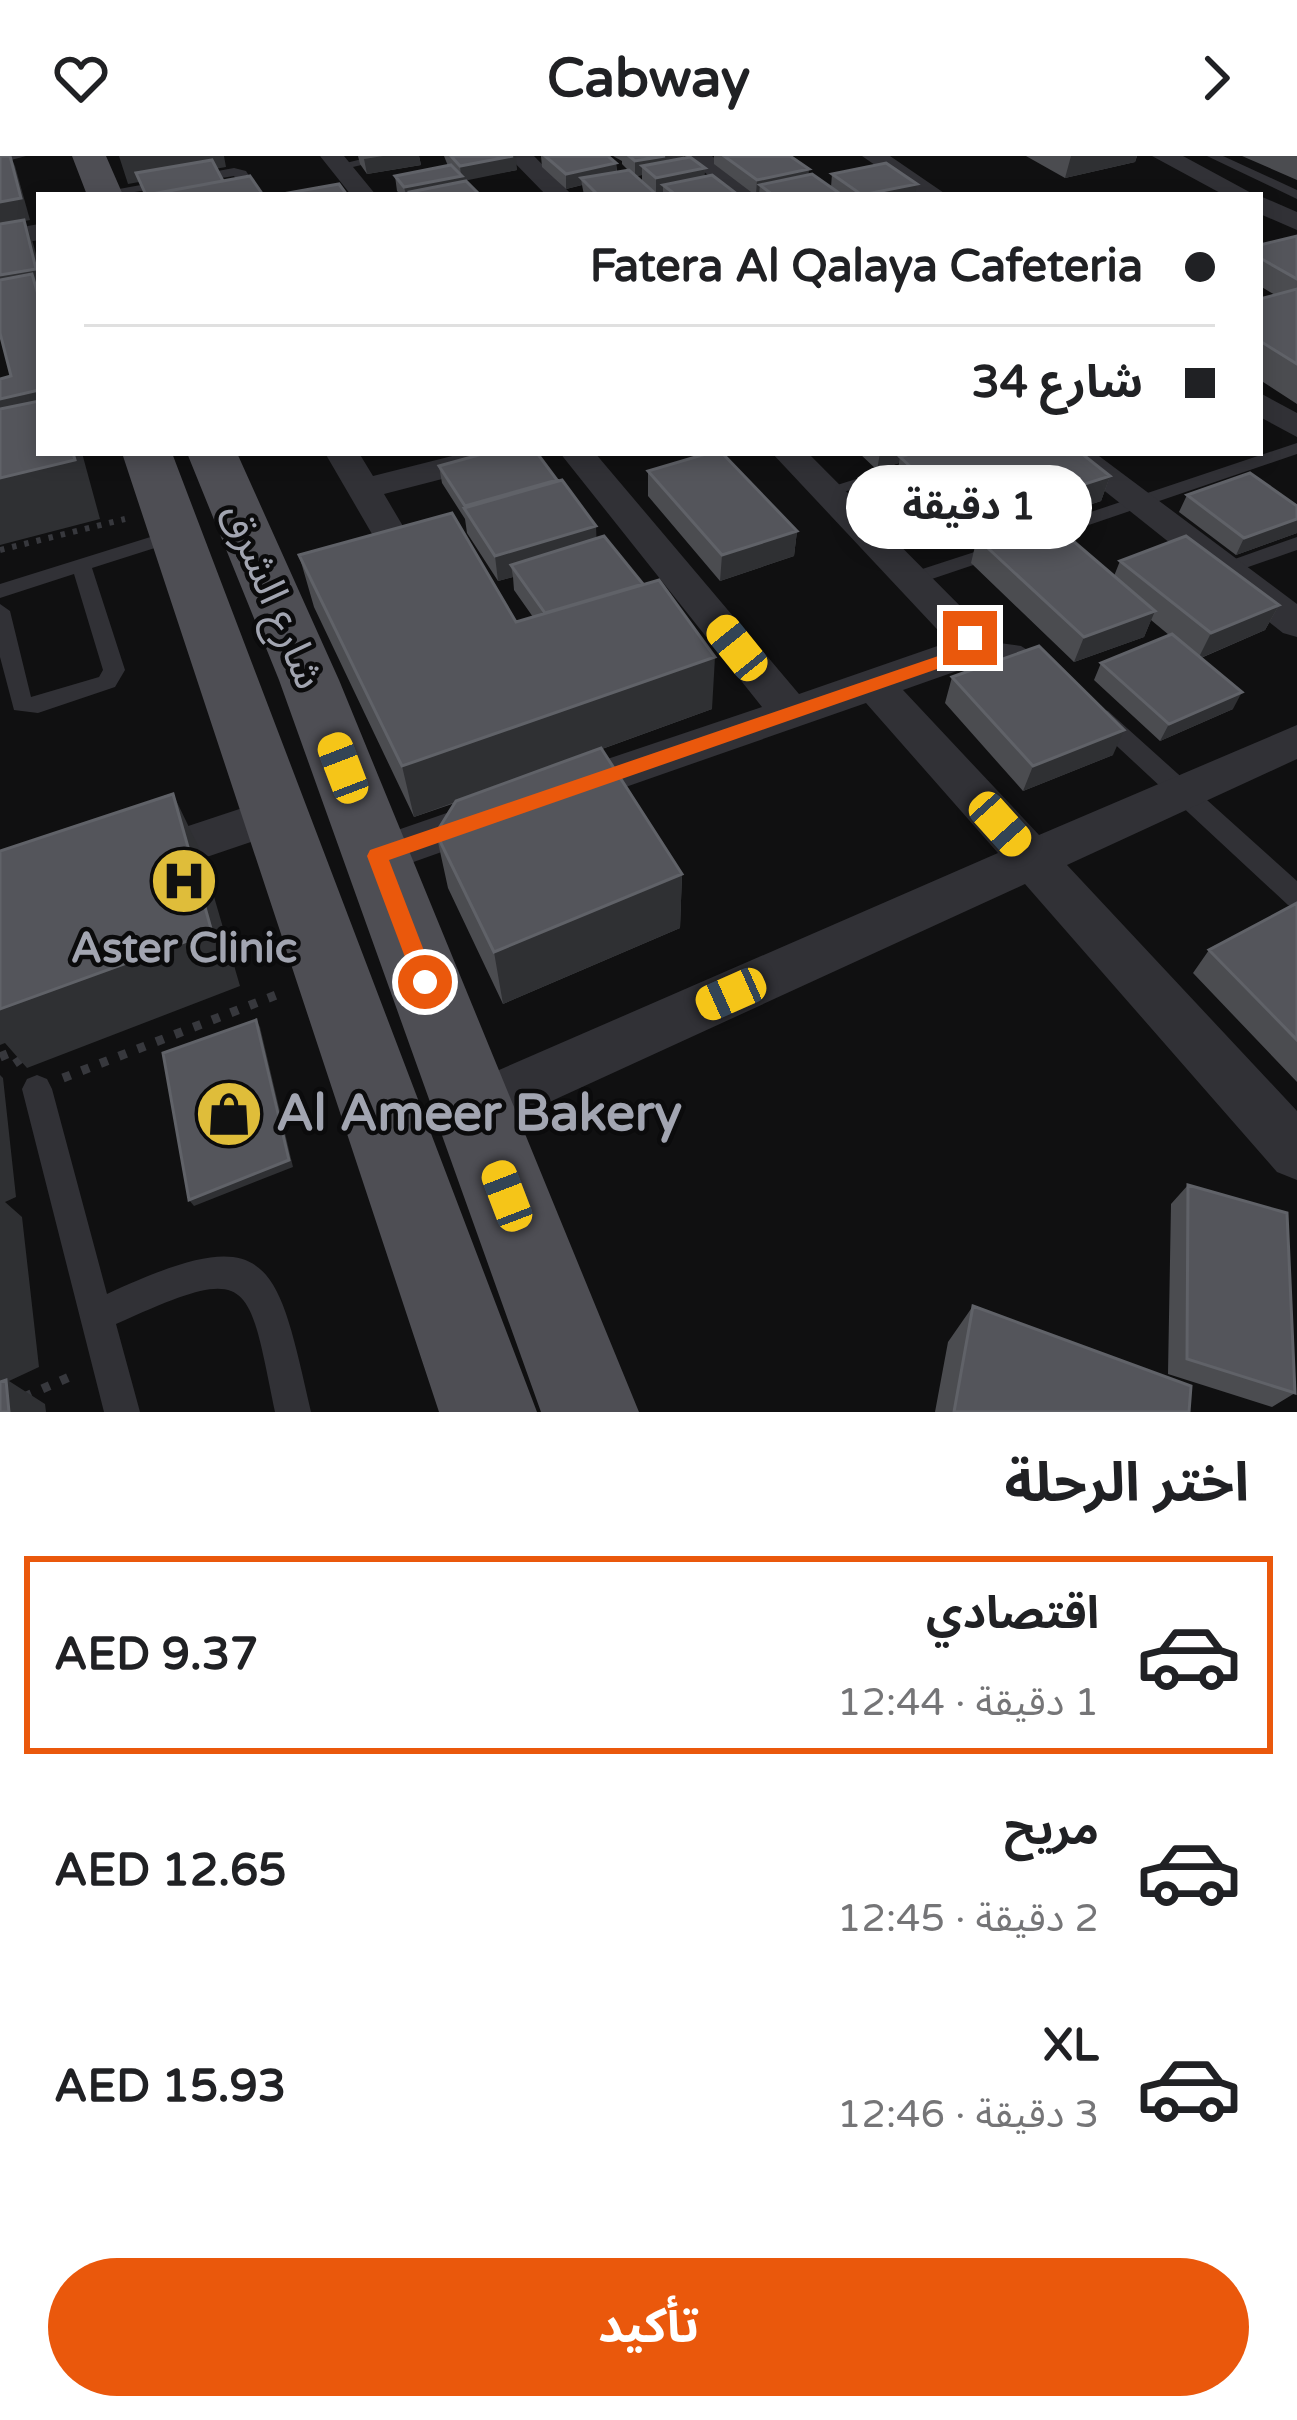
<!DOCTYPE html>
<html lang="ar">
<meta charset="utf-8">
<style>
body{margin:0;font-family:"Varela Round","Noto Sans Arabic",sans-serif;background:#f6f6f6;color:#202124;direction:rtl;height:100vh;display:flex;flex-direction:column;font-size:45px;white-space:nowrap}
*{box-sizing:border-box;margin:0}
p{font-size:39px;color:#757577}
.icon{flex:none;width:66px;height:66px;fill:none;stroke:currentColor;stroke-width:2;stroke-linecap:round;stroke-linejoin:round}
.map{position:relative;height:1256px;overflow:hidden;direction:ltr}
.drawer{display:flex;flex-direction:column;background:#fff;flex:1}
.drawer>*{flex:none}
.hud{position:absolute;left:36px;top:36px;width:1227px;height:264px;border-radius:0px;box-shadow:0 6px 18px #0003;direction:rtl;display:grid;align-content:center;height:264px;padding:0 48px;background:#fff}
.end{position:absolute;width:54px;height:54px;margin:-27px;border:15px solid #ea580c;background:#fff;box-shadow:0 0 0 6px #fff}
.from{border-radius:50%}
.bubble{position:absolute;height:84px;border-radius:42px;background:#fff;box-shadow:0 6px 18px #0003;font-size:39px;font-weight:700;line-height:84px;text-align:center;direction:rtl}
.car{position:absolute;width:36px;height:72px;margin:-36px -18px;border-radius:15px;box-shadow:0 0 9px 3px #0007;background:linear-gradient(#f5c518 24%,#345 0 40%,#f5c518 0 76%,#345 0 86%,#f5c518 0)}
.hud b{display:flex;align-items:center;gap:42px;height:114px;font-size:45px}
.hud b+b{border-top:3px solid #e0e0e0}
.hud i{width:30px;height:30px;background:#202124}
ul{padding:0;list-style:none}
li{display:flex;align-items:center;gap:36px;height:198px;margin:0 24px 18px;padding:0 24px;border:6px solid transparent;border-radius:0px}
li div{flex:1}
li b{display:block;font-size:45px}
li em{font-style:normal;font-weight:700}
li.selected{border-color:#ea580c}
li>.icon{width:108px;height:108px;stroke-width:1.5}
h2{padding:0 48px;font-size:54px;line-height:144px}
.button{display:flex;gap:24px;margin-top:auto;padding:24px 48px}
.button a{flex:1;height:138px;border-radius:72px;background:#ea580c;color:#fff;font-size:48px;font-weight:700;line-height:138px;text-align:center}
header{display:flex;justify-content:space-between;align-items:center;height:156px;padding:0 48px;background:#fff;font-size:54px;font-weight:700}
.map>svg:first-child{display:block}
</style>
<header><svg class="icon" aria-label="forward" viewBox="0 0 24 24"><path d="M9 5l7 7-7 7"/></svg>Cabway<svg class="icon" aria-label="heart" viewBox="0 0 24 24"><path d="M12 20l-8-8c-3-5 5-10 8-4 3-6 11-1 8 4z"/></svg></header>
<div class="map">
<svg width="1297" height="1256" viewBox="0 0 1297 1256">
<rect width="100%" height="100%" fill="#101011"/>
<g fill="none" stroke-linecap="round" stroke-linejoin="round">
<path stroke="#37383d" stroke-width="6" stroke-dasharray="4.5 8" stroke-linecap="butt" d="M0,394l125,-31"/>
<path stroke="#37383d" stroke-width="9" stroke-dasharray="8 12" stroke-linecap="butt" d="M0,901l12,-5 9,13
M63,922l221,-86
M24,1241l52,-23"/>
<path fill="#313136" fill-rule="evenodd" d="M0,0h26l-26,7z
M374,0h26l-60,14 -6,-4z
M1207,0h16l74,34v9z
M234,12l12,3 15,24h-14l-13,-19 -118,19 -19,-2z
M1297,287v11l-258,88 -7,2 -10,-6 3,-4z
M939,297h29l-134,42h-14l-2,-4z
M176,373l7,2v8l-91,29 33,102 -10,17 -77,26 -24,-3 -14,-53v-53l10,7 21,86 68,-20 4,-7 -29,-96 -74,24v-14z
M1297,381v13l-72,25 -10,-6 3,-4z
M999,388l7,2v8l-92,31 -10,-6 3,-5z
M970,483l51,7 37,23 -11,8 -39,-19 -46,-7 -3,-5 3,-5z
M1100,553l8,2 189,170v27l-9,-3 -196,-182 -3,-6 3,-6z
M37,919l10,4 5,10 55,205c164,-76 169,-36 204,118h-36c-28,-136 -22,-150 -159,-88l24,88h-36l-82,-323 5,-10z"/>
<path fill="#313136" fill-rule="evenodd" d="M320,0h24l32,39h-25z
M508,0h26l38,39h-26z
M685,0h27l48,39h-28z
M862,0h28l57,39h-29z
M1152,0h31l72,39h-31z
M1260,40l37,16v18l-37,-16z
M39,68v16l-39,7v-16z
M1260,237l37,20v24l-37,-20z
M325,297h34l14,23 91,-23h57l-5,7 -132,34 26,44 -5,8h-26z
M560,297h35l204,241 150,-52 -177,-189h36l177,178 5,15 -19,20 -68,24 136,145 258,-110v34l-230,106 230,246v69l-20,-8 -252,-288 -532,244 -20,7 -20,-7 -8,-19 8,-19 545,-237 -132,-150 -289,101 -16,5 -16,-5 -7,-12 7,-12 217,-73z
M1057,297h38l202,151v33l-14,-4z
M276,641l16,5 7,13 -7,13 -156,53 -17,-6 -7,-13 7,-13z
M493,641l16,5 7,13 -7,13 -132,47 -17,-6 -7,-13 7,-13z"/>
<path fill="#4e4e54" fill-rule="evenodd" d="M72,0h34l17,39h-36z
M122,297h50l365,959h-98z
M187,297h50l102,227 300,732h-98l-262,-732z"/>
</g>
<path fill="#4b4c50" d="M358,0h61l2,9 -54,9 -7,-10z
M444,0h69l4,14 -55,10 18,15h-79l-4,-4 -2,-15 53,-10z
M541,0h67l8,7 1,9 11,-2 -6,-6v-3l-9,-5h71v2l21,10 -1,8 32,19h-73v-3l-7,1 -14,-12v-6l-6,1 21,19h-73l-2,-10 -16,4 -24,-22z
M714,0h76l19,19 22,12 1,-13 83,21h-160l-41,-31z
M1026,0h111l-2,6 -70,16z
M1242,0h55v24z
M1297,80v168l-37,-24v-81l15,-4 -15,-9v-41z
M859,297h222l29,23 -9,25 -54,18 67,57 6,-15 159,44 -14,25 -64,28 32,51 -73,32 -66,-61 7,-17 68,-28 -18,-15 -7,17 -70,25 -103,-99 5,-21 -13,4 -68,-64 4,-19 -22,7z
M439,310l158,72 115,171 -110,40 80,125 -2,54 -177,76 -55,-116 -12,-55 19,-30 -41,14 -100,-210 -15,-52 217,67 17,-5 -19,-27 -1,-13 -15,4 -31,-48 -2,-14 -23,-36z
M648,315l149,60 -3,25 -74,25 -72,-85z
M1187,339l110,11v27l-61,22 -57,-43z
M952,521l161,78 -90,36 -78,-88z
M1297,747v179l-104,-109 16,-23z
M1188,1029l107,208 -23,14 -104,-33 3,-170z
M973,1150l216,106h-254l13,-70z"/>
<path fill="#2f3033" d="M10,0l5,10 15,54 -5,1 8,22 6,23v32l-39,3v-99z
M119,0h105l2,11 -86,15 -4,-9 3,9 -11,2z
M383,0h36l2,9 -54,9 -3,-15z
M516,0l1,14 -107,22 1,3h-5l-2,-8 57,-11 -1,-10z
M665,0h19l-1,11 -41,-1v9l-7,1v-15z
M1071,0h66l-2,6 -70,16z
M616,7l1,15h-36l1,7 -16,4v-15z
M705,12l-1,15 -41,2v7l-7,1v-15z
M809,13l-1,15 -48,1 -1,9 -3,1 1,-15z
M917,28l-2,11h-50z
M39,234v35l-39,9v-35z
M73,297h9l18,66 -100,26v-67z
M880,297h50l-30,4 -1,6 -22,7z
M1110,320l-9,25 -121,39 -3,-2 -1,4 -13,4 7,-25z
M1297,363v14l-61,22 8,-17z
M596,370l1,25 -86,14 2,12 -15,4 -3,-25z
M797,375l-3,25 -74,25 2,-26z
M1279,449l-14,25 -67,29 13,-26z
M1155,455l-11,26 -70,25 10,-25z
M715,501l-3,52 -298,108 -12,-51z
M1242,536l-9,17 -73,32 9,-17z
M1124,574l-11,25 -90,36 10,-25z
M173,638l28,58 39,134 -213,82 -22,-25 -5,2v-36z
M682,718l-2,54 -177,76 -9,-52z
M256,864l4,7 33,140 -99,39 -5,-6z
M0,919l3,3 13,119 -11,5 17,15 17,150 -30,14 36,23 1,8h-37l-9,-27z"/>
<path fill="#54555b" stroke="#606268" stroke-width="3" d="M0,0h10l11,42 -21,4z
M451,0h62l-53,10z
M545,0h63l8,7 -50,11z
M629,0h36l-30,5z
M724,0h66l19,13 -52,11z
M690,1l15,11 -49,10 -14,-12z
M212,4l11,21 -77,14 -10,-22z
M886,7l31,21 -55,11 -30,-21z
M451,9l11,11 -58,11 -9,-11z
M629,14l28,25h-59l-17,-17z
M812,18l30,21h-69l-13,-10z
M712,19l25,19 -61,1 -13,-10z
M250,20l13,19h-116z
M466,25l14,14h-67l-3,-3z
M339,28l8,11h-70z
M24,64l12,49 -36,6v-51z
M1297,80v43l-37,-21v-13z
M32,118l7,24v92l-39,9v-20l11,-3 -11,-43v-53z
M1297,133v75l-37,-23v-42z
M39,245v52h34l2,7 -75,18v-69z
M486,297h51l20,27 -92,26 -26,-40z
M709,297h13l75,78 -75,24 -74,-84z
M913,297h168l29,23 -140,45 -70,-64z
M1250,317l47,33v13l-53,19 -57,-43z
M562,324l34,46 -101,30 -31,-48z
M452,357l64,109 143,-42 56,77 -313,109 -103,-211z
M1044,360l111,95 -71,26 -107,-99z
M604,380l39,48 -98,29 -34,-48z
M1186,380l93,69 -68,28 -91,-72z
M1172,478l70,58 -73,32 -68,-61z
M1039,490l85,84 -91,36 -81,-89z
M601,592l81,126 -188,78 -58,-119 20,-32z
M173,638l39,138 -212,77v-158z
M1297,747v137l-88,-90z
M256,864l33,140 -100,40 -26,-147z
M1188,1029l99,28 8,180 -108,-34z
M973,1150l218,80 -2,26h-235z
M6,1224l3,32h-9v-30z"/>
<path fill="#ea580c" d="M970,476l6,2 3,12 -16,14 -574,200 47,122 -11,10 -8,-3 -50,-133 3,-6 580,-198z"/>
<defs>
<symbol id="hospital-disc" viewBox="-11 -11 22 22"><circle r="9.5" fill="#dfbd3a" stroke="#0b0b0c"/><path d="M-5-5h3v3.5h4V-5h3V5h-3V1.5h-4V5h-3Z" fill="#111"/></symbol>
<symbol id="shop-disc" viewBox="-11 -11 22 22"><circle r="9.5" fill="#dfbd3a" stroke="#0b0b0c"/><path d="M-5-2.5h2.3a2.7 3.5 0 0 1 5.4 0H5L5.5 6h-11ZM-1.5-2.5h3a1.5 2.3 0 0 0-3 0Z" fill="#111"/></symbol>
</defs>
<g fill-rule="evenodd">
<use href="#hospital-disc" x="146" y="687" width="76" height="76"/>
<use href="#shop-disc" x="191" y="920" width="76" height="76"/>
</g>
<g text-anchor="middle" dominant-baseline="central" stroke-width="9" stroke-linejoin="round" paint-order="stroke">
<g font-size="42" fill="#a2a5b1" stroke="#0b0b0c">
<text transform="translate(273 440) rotate(67)">شارع الشرق</text>
</g>
<g font-size="42" font-weight="bold" fill="#a2a5b1" stroke="#0b0b0c">
<text x="184" y="792">Aster Clinic</text>
</g>
<g font-size="51" font-weight="bold" fill="#a2a5b1" stroke="#0b0b0c" text-anchor="start">
<text x="276" y="958">Al Ameer Bakery</text>
</g>
</g>
</svg>
<i class="end from" style="left:425px;top:826px"></i>
<i class="end" style="left:970px;top:482px"></i>
<div class="bubble" style="left:846px;top:309px;width:246px">1 دقيقة</div>
<i class="car" style="left:737px;top:492px;rotate:321deg"></i>
<i class="car" style="left:343px;top:612px;rotate:339deg"></i>
<i class="car" style="left:1000px;top:668px;rotate:138deg"></i>
<i class="car" style="left:731px;top:838px;rotate:246deg"></i>
<i class="car" style="left:507px;top:1040px;rotate:339deg"></i>
<div class="hud">
<b><i class="from"></i>Fatera Al Qalaya Cafeteria</b>
<b><i></i>شارع 34</b>
</div>
</div>
<section class="drawer">
<h2>اختر الرحلة</h2>
<ul>
<li class="selected"><svg class="icon" aria-label="car" viewBox="0 0 24 24"><path d="M5 17H2v-5l4-1 3-4h7l3 4 3 1v5h-3M9 17h6M6 11h13"/><circle cx="7" cy="17" r="2"/><circle cx="17" cy="17" r="2"/></svg><div><b>اقتصادي</b><p>1 دقيقة · 12:44</p></div><em>AED 9.37</em></li>
<li><svg class="icon" aria-label="car" viewBox="0 0 24 24"><path d="M5 17H2v-5l4-1 3-4h7l3 4 3 1v5h-3M9 17h6M6 11h13"/><circle cx="7" cy="17" r="2"/><circle cx="17" cy="17" r="2"/></svg><div><b>مريح</b><p>2 دقيقة · 12:45</p></div><em>AED 12.65</em></li>
<li><svg class="icon" aria-label="car" viewBox="0 0 24 24"><path d="M5 17H2v-5l4-1 3-4h7l3 4 3 1v5h-3M9 17h6M6 11h13"/><circle cx="7" cy="17" r="2"/><circle cx="17" cy="17" r="2"/></svg><div><b>XL</b><p>3 دقيقة · 12:46</p></div><em>AED 15.93</em></li>
</ul>
<div class="button"><a>تأكيد</a></div>
</section>
